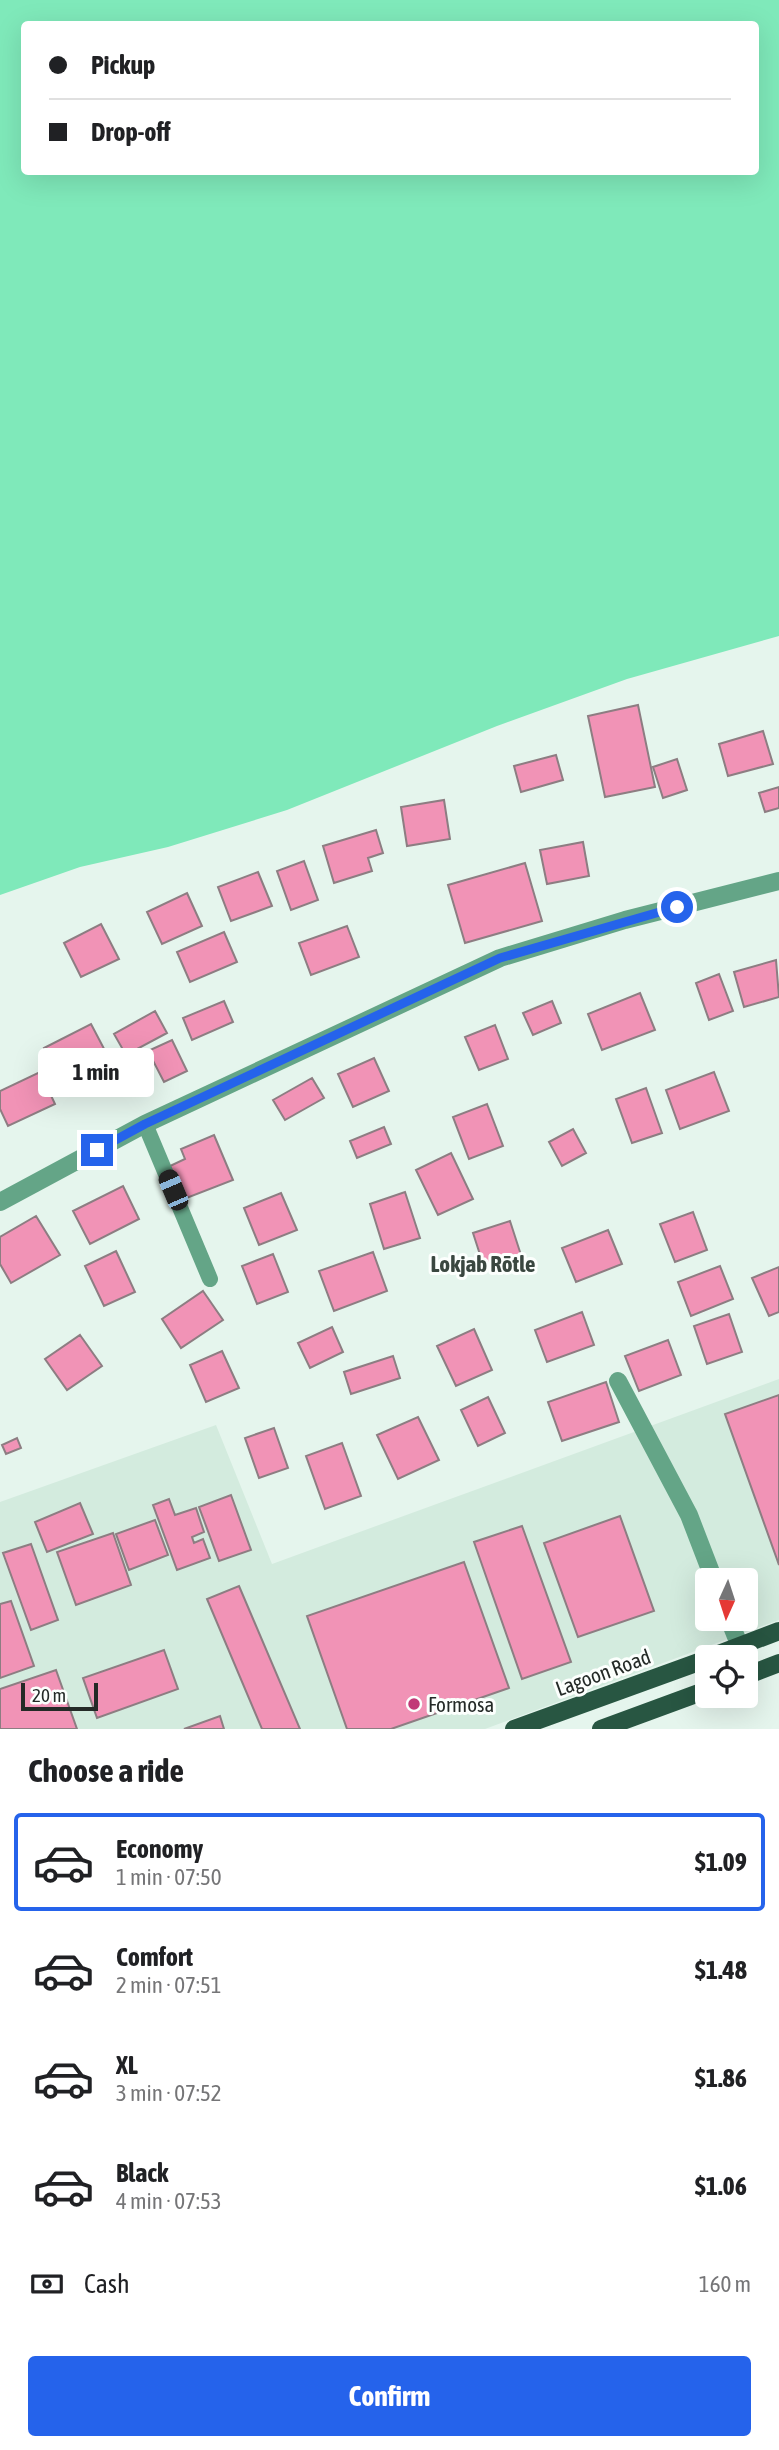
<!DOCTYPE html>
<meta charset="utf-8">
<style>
body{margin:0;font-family:"Asap Condensed",sans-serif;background:#f2f2f2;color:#202124;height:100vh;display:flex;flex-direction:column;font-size:26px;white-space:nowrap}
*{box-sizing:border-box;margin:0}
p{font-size:23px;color:#757577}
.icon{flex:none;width:38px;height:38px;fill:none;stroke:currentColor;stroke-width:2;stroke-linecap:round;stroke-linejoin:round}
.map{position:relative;height:1729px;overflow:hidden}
.details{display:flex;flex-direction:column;background:#fff;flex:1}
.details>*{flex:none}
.guide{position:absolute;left:21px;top:21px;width:738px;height:154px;border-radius:7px;box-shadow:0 7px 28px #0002;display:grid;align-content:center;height:154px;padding:0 28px;background:#fff}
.needle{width:46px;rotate:183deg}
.tools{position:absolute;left:695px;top:1568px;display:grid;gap:14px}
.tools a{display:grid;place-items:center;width:63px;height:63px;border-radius:7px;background:#fff;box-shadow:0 7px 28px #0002;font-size:35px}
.scale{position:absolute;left:21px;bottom:18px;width:77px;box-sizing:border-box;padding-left:7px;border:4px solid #242a27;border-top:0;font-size:19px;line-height:24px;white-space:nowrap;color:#242a27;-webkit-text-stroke:5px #fcfffd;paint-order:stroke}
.end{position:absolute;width:32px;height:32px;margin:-16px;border:9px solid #2563eb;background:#fff;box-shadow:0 0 0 4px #fff}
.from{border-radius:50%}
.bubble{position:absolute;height:49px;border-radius:7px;background:#fff;box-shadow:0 7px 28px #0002;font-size:23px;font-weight:700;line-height:49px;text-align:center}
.car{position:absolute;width:21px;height:42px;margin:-21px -10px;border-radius:9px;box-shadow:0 0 5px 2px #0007;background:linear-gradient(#222 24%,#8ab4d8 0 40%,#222 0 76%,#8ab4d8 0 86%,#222 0)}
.guide b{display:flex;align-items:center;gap:24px;height:66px;font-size:26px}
.guide b+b{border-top:2px solid #e0e0e0}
.guide i{width:18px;height:18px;background:#202124}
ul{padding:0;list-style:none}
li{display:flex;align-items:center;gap:21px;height:98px;margin:0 14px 10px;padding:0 14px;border:4px solid transparent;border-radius:7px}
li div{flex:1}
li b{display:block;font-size:26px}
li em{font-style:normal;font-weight:700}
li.active{border-color:#2563eb}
li>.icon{width:63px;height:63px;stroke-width:1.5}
h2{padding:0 28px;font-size:32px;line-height:84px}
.pay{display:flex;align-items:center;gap:18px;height:77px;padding:0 28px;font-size:26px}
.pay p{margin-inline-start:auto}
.cta{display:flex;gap:14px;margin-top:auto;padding:14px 28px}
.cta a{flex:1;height:80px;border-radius:7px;background:#2563eb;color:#fff;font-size:28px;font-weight:700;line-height:80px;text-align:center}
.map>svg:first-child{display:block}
</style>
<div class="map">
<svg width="779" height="1729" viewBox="0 0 779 1729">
<rect width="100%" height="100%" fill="#e5f5ed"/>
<path fill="#d3ebde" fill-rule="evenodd" d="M779,1379v241l-294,109h-485v-227l216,-77 56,139zM707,1580h39v39h-39z"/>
<path fill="#7fe9ba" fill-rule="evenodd" d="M0,0h779v636l-152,43 -130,47 -210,84 -119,37 -88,20 -80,28zM24,24h732v148h-732z"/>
<path fill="#f193b6" stroke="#8d7d82" stroke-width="2" d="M638,705l17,82 -50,10 -17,-81z
M763,731l10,33 -45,12 -9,-32z
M556,755l7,25 -42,12 -7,-26z
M677,759l10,31 -24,8 -10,-31z
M779,787v21l-14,4 -6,-19z
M444,800l6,39 -43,7 -6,-39z
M376,830l7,23 -15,5 4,13 -38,12 -11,-37z
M583,842l6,34 -42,8 -7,-34z
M304,861l14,39 -27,10 -14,-39z
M525,863l17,58 -77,22 -17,-58z
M258,872l14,34 -41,15 -13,-34z
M187,893l15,33 -40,18 -15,-32z
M101,924l18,35 -38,18 -17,-34z
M347,926l12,31 -48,18 -12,-32z
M224,932l13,30 -47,20 -13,-30z
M776,960l3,37 -35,10 -10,-35z
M719,974l14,37 -24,9 -13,-37z
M640,993l15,37 -53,20 -14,-36z
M224,1001l9,21 -41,18 -9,-22z
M552,1001l9,22 -28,12 -10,-22z
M155,1011l12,22 -41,22 -12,-21z
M91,1024l20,38 -47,24 -20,-38z
M495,1025l13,34 -29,11 -14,-33z
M172,1040l15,31 -23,11 -16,-31z
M374,1058l15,33 -36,16 -15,-33z
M40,1072l15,32 -47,22 -8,-17v-18z
M714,1072l15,39 -49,18 -14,-39z
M312,1078l12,20 -39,22 -12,-20z
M646,1088l16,45 -30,10 -16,-44z
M487,1104l16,42 -34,13 -16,-42z
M384,1127l7,17 -34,14 -7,-17z
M573,1129l13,24 -24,13 -13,-24z
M214,1135l19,45 -49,19 -14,-33 15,-7 -4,-10z
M451,1153l22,46 -35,16 -22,-45z
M123,1186l16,33 -49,25 -17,-33z
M405,1192l15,46 -36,11 -14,-45z
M281,1193l16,37 -38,15 -15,-37z
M693,1212l14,38 -32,12 -15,-38z
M36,1216l24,39 -49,28 -11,-19v-27z
M510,1221l11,34 -37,12 -11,-34z
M608,1230l14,34 -46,18 -14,-34z
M116,1251l19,41 -31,14 -19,-40z
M373,1252l14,39 -53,20 -15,-40z
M273,1254l15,38 -31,12 -15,-38z
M720,1266l13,33 -42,17 -13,-34z
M779,1267v45l-10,4 -17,-38z
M203,1291l20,29 -42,28 -19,-29z
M582,1312l12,33 -47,17 -12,-32z
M729,1314l13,38 -35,12 -13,-38z
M332,1327l11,25 -33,16 -12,-25z
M474,1329l18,41 -36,16 -19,-40z
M80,1335l22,31 -35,24 -22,-31z
M668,1340l13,35 -42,16 -14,-35z
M222,1351l17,37 -33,14 -16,-37z
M393,1356l7,22 -49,16 -7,-22z
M606,1382l13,40 -57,19 -14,-39z
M779,1395v170l-54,-151z
M488,1397l17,36 -27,13 -17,-36z
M418,1417l21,43 -41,19 -21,-44z
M274,1428l14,40 -29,10 -14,-40z
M17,1438l4,10 -15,6 -4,-9z
M342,1443l19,53 -36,13 -19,-53z
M231,1495l20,55 -32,11 -20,-54z
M169,1499l6,16 21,-7 8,24 -12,5 2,6 9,-4 7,19 -33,12 -24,-65z
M80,1503l13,31 -46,18 -12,-30z
M620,1516l34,95 -76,26 -34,-94z
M155,1520l13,35 -39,15 -13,-36z
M522,1526l49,136 -49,17 -48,-137z
M113,1533l18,52 -55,20 -19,-53z
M31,1544l27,76 -27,10 -28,-77z
M464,1562l45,126 -118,41h-44l-40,-113z
M239,1586l61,143h-38l-55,-130z
M11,1601l23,65 -34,12v-74z
M164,1650l14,39 -81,29 -14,-40z
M56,1670l21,59h-77v-40z
M220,1716l4,13h-40z"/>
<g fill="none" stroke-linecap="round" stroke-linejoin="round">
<path stroke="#64a587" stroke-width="16" d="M145,1124l65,155"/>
<path stroke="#64a587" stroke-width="18" d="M0,1202l145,-78 355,-166 125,-38 154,-39
M618,1381l71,134 25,65
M729,1619l15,38"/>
<path stroke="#285642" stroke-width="18" d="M711,1657l68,-26
M746,1676l33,-13
M514,1729l193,-70
M601,1729l106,-39"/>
</g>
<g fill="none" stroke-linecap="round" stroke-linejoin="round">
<path stroke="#2563eb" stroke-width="9" d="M97,1150l48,-26 355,-166 177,-51"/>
</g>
<circle fill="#c13977" stroke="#fcfffd" stroke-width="2.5" cx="414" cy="1704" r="7"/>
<g text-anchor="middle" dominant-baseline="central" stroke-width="6" stroke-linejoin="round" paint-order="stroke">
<g font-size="21" fill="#242a27" stroke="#fcfffd">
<text transform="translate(603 1672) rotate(-20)">Lagoon Road</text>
</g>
<g font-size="21" fill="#242a27" stroke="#fcfffd" text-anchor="start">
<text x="428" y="1704">Formosa</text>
</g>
<g font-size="23" font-weight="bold" fill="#3a4740" stroke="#fcfffd">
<text x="483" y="1264">Lokjab Rōtle</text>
</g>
</g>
</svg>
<div class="tools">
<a><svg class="needle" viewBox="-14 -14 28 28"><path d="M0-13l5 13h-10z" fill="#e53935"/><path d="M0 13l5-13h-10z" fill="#757577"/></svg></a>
<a><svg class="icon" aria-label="locate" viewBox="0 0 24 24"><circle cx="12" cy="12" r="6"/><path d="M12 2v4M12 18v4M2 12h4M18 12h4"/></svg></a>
</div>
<div class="scale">20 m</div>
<i class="end from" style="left:677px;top:907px"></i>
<i class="end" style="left:97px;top:1150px"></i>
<div class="bubble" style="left:38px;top:1048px;width:116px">1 min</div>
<i class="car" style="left:173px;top:1190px;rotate:337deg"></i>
<div class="guide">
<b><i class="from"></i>Pickup</b>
<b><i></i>Drop-off</b>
</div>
</div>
<section class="details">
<h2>Choose a ride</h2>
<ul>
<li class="active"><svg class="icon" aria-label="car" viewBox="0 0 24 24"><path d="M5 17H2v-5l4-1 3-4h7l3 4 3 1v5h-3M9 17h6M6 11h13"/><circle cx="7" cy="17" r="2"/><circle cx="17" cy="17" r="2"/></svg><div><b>Economy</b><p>1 min · 07:50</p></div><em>$1.09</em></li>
<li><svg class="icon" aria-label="car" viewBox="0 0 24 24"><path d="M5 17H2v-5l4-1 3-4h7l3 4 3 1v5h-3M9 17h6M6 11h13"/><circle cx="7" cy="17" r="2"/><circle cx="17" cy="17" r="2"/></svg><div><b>Comfort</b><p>2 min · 07:51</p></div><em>$1.48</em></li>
<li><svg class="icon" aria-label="car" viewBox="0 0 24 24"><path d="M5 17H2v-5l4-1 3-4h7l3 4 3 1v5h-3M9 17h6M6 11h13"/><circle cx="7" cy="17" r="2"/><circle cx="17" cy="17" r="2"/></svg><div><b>XL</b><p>3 min · 07:52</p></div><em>$1.86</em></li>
<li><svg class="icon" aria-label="car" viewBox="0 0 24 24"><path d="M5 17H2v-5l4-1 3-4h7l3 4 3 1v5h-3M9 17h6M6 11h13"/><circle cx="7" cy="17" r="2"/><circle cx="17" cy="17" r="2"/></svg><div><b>Black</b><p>4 min · 07:53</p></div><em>$1.06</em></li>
</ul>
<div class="pay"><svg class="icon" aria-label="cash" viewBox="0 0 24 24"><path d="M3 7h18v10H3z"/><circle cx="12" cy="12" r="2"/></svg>Cash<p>160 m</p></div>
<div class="cta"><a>Confirm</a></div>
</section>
